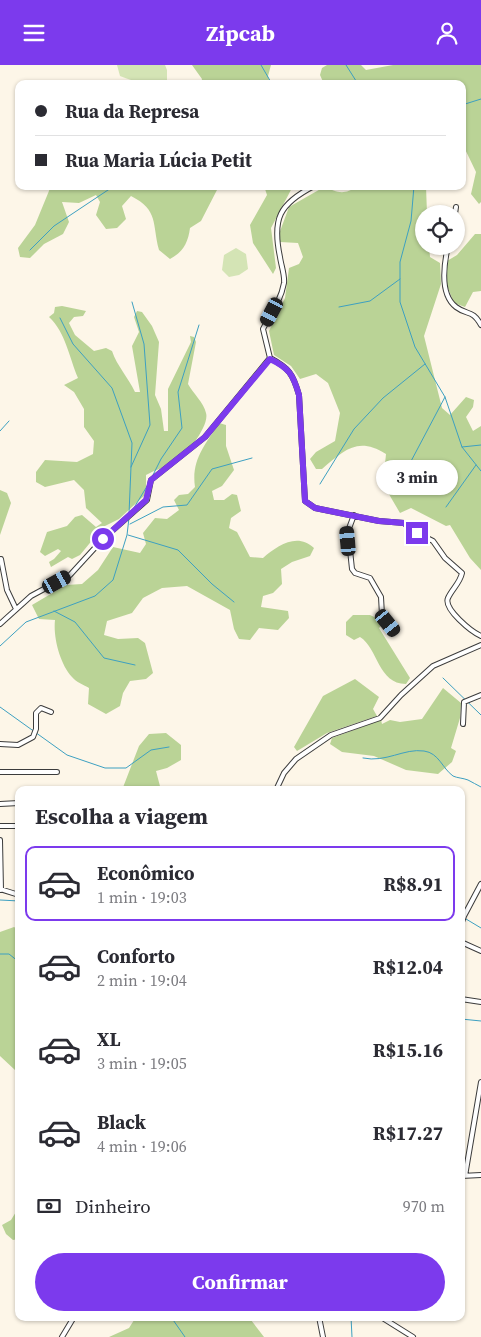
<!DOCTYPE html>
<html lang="pt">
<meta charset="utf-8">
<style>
body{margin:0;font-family:"Source Serif 4",serif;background:#f7f7f7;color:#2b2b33;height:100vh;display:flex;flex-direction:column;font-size:19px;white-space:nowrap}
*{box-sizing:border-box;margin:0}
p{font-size:16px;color:#7c7c81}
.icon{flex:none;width:28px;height:28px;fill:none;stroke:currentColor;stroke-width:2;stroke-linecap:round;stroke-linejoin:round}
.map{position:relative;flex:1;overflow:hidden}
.sheet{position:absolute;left:15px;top:721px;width:450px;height:535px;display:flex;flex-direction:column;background:#fff;border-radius:10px;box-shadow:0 1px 4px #0004}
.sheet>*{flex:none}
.top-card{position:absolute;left:15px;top:15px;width:451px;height:110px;border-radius:10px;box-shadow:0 1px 4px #0004;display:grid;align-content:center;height:110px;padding:0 20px;background:#fff}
.fabs{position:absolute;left:415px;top:140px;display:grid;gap:10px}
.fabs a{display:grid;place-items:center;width:50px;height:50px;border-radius:50%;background:#fff;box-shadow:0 1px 4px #0004;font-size:25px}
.end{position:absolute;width:22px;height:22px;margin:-11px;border:6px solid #7c3aed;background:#fff;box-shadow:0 0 0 2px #fff}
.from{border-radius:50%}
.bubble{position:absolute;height:35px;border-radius:18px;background:#fff;box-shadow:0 1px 4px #0004;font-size:16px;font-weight:700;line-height:35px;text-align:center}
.car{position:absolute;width:15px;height:30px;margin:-15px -8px;border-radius:6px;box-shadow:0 0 4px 1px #0007;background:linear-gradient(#222 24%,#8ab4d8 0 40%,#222 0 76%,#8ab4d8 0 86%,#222 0)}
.top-card b{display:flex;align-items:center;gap:18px;height:48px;font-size:19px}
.top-card b+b{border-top:1px solid #e1e1e2}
.top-card i{width:12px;height:12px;background:#2b2b33}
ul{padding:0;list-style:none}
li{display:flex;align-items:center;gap:15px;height:75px;margin:0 10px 8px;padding:0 10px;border:2px solid transparent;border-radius:10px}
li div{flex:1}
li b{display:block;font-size:19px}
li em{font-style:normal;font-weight:700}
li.on{border-color:#7c3aed}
li>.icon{width:45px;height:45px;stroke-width:1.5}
h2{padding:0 20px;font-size:22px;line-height:60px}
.pay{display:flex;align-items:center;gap:12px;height:55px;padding:0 20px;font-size:19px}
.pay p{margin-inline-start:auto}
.cta{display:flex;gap:10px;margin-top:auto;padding:10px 20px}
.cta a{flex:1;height:58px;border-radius:30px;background:#7c3aed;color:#fff;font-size:20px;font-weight:700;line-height:58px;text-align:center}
header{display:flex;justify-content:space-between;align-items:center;height:65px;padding:0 20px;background:#7c3aed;color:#fff;font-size:22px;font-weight:700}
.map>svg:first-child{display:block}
</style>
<header><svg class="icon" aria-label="menu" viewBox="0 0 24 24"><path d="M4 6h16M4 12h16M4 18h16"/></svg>Zipcab<svg class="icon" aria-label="person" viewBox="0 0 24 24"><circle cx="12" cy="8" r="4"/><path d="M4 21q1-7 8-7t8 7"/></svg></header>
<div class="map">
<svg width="481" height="1272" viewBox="0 0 481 1272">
<rect width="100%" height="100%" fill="#fdf6e8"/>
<path fill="#d4e4b5" d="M117,0h48l2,5v14c-17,0 -31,-1 -47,-8z
M236,183l10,6 2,15 -9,6 -10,2 -7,-7 2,-15z"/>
<path fill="#bad396" d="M192,0h79l-3,11 2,8h-69l1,-5z
M327,0h34l5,5 27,-5h88v137l-2,2 -8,-10 5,-22 -13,-27 -1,-61h-138l-4,-9 2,-7z
M51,121h167v2l-17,33 -11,7c-2,15 -7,24 -20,31l-11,-9c-7,-26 0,-40 -28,-54l-9,10 4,13 -9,9 -11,1 -10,-14 4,-13 -4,-7 -17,8 -17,-1 7,20 -6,12 -19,10 -14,14 -10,-1 -2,-9 17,-23z
M264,121h29l-22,42 5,40 -3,6 -20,-31 -3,-18 17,-30z
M357,121h69l1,28h-3v32h5l1,11 10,6 1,21 -17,52 18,72 8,7 16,-18 8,3 -1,7 -7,10 7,14 8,-5v144l-11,-12 -20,-33 -4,1 -35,-18 -11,5 -17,-29 3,-30c-29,-18 -42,-3 -64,15h-6l-6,-10 6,-7 19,-11 5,-28 -12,-30 -12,-9 -16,5 -9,-13 -17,-11 -5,-24 16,-33 4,-30 10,-4 4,-7 -5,-14 -18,-1 -1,-8 10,-27 35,-20c13,5 20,9 33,-1z
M475,169h6v57l-8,1 -8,15 -11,-4 -8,-20 1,-22 10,-6z
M62,241l24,5 -3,5 -9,1 -5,6 6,12 19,16 12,-3 6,3c5,15 16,26 23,41h5l-8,-46 7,-14 -5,-15 3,-6 5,1 10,14 7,16 -4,53 6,14 3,22h4v-42l23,-47 -1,-6 4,1 2,5 -8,42c5,9 16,19 18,29 4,13 -21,44 -32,50 -9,4 -19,7 -28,12v19l-27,25 -16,8 -23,28 -8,4 -4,-2 -17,10 -2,-5 5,-3 7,-8 -3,-2 -13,7 -5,-4 7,-20 20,-6 8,-9 7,-2 14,12 6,-4 -16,-15 -2,-18 -10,-10 -29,7 -9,-5v-10l9,-12 32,2 16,-8 1,-13 -10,-14v-18l-10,-17 -10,-7 14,-7c-9,-21 -12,-45 -29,-61l5,-4 1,-6z
M219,358l7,2v21l8,24 -12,16 -10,5 2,9h10l8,-6 5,1 4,16 -10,7 -2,10 8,4 13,25 13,1c14,-12 34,-26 51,-10l-4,8 -18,6 -11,7 1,15 -9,9 -10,3 -2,11 27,4 1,7 -11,12 -19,-2 -9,12 -11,-1 -5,-10 -4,-19 -43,-24 -25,2 -19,10 -11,15 -25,8 -3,14 14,4 20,-1 7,5 8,30 -7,6 -16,2 -7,12 -3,13 -14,8 -18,-10 1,-16c-5,-3 -13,-6 -17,-11 -12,-13 -19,-40 -17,-57l-16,-1 -7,-14 34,-20 16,-1 16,-14 15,-23 27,6 6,-9 -3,-11 12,-15 12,1 12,-9 -5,-10 5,-5 9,-1 7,-7c-4,-27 10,-42 24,-64z
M0,425l7,3 4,10 -11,32z
M353,550h17l15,7 -6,6 31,50 -4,6c-28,0 -28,-36 -46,-47l-6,3 -8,-5v-13z
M355,614l24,18 -6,12 4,7 -50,17 -30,18 -3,-4 29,-51z
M443,623l18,15 -1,15 -9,30 5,3 -4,11 -14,12 -32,-4 -32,-14 -32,-4 -12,-8 2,-6 49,-18 1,4 8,-4 10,2 22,-3z
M166,668l15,12v15l-14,8 -11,3 5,19h-39l17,-44 10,-12z
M14,862l5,3v156l-4,-16 -15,-14v-124z
M19,1142v32l-6,1 -7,-6 -4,-9 9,-5z
M136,1252l116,1 -1,2 13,17h-155l20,-9z"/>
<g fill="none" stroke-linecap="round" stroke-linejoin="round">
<path stroke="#3da0c1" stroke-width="1" d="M261,0l11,19
M346,0l12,19
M462,40l19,-6
M414,121l-3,35 -11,41v40l15,45 30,50 17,50 19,24
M30,185l24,-24 60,-40
M339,242l31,-6 30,-22
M60,253l13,26 39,44 20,55 -3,71
M0,366l9,-10
M462,382l19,-2
M409,400l36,-68
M131,402l19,-42 -6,-81 -12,-42
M152,412l9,-18 21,-31 -4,-36 21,-67
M320,419l34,-55 29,-31 42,-34
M446,442l30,-42
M132,446l17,-28
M130,459l33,-17 24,-2 25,-36 40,-11
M128,470l50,15 34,34 22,18
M54,546l21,11 29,36 31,7
M0,581l26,-24 69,-26 18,-16 14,-45 2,-17
M443,613l38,37
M0,642l67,48 38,13h21l25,-18 18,-3
M363,693c23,5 41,-10 61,-7 15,2 18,17 29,25 4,2 10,2 15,4 4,2 9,5 13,7
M321,724v1
M0,835l19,1
M466,854l15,9
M0,889h9l10,8
M461,954l20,2
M171,1252l14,20
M351,1252l1,20"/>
<defs>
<path id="street" d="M455,149l1,-7
M448,181c-4,18 -9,48 8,61 12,9 16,2 25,18
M270,293c19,10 23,16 29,37l6,106 10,7 64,13 25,2 13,10 16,8 12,17 17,15c-2,10 -10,16 -14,25 -5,11 24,34 33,38
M270,293l-7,-29c8,-15 18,-29 21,-46 1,-8 -3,-18 -4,-26 -8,-38 -1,-53 34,-71
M354,450l-6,16 4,38 3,4 15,5 11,19 1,18 13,16
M1,494l6,31 9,19
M0,559l31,-28 39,-21 33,-36 44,-39 4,-20 54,-43 65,-79
M463,659l1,-22 17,-7
M0,679l18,1 15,-8 3,-8v-16l5,-5 10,4
M0,707h57
M276,725l8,-17 12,-14 35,-24 49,-17 21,-23 32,-29 48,-21
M0,739l19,-1
M0,761h19
M0,775l1,50
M0,824l19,6
M461,860l3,-9 17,-32
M461,877l20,9
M461,934l20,3
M461,1111l20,-1
M465,1111l16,-94
M319,1252l4,20
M381,1252l32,20
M62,1272l12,-20"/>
</defs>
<use href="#street" stroke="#3c3c3c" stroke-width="6"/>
<use href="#street" stroke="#fff" stroke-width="4"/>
</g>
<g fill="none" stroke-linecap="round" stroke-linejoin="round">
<path stroke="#7c3aed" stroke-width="6" d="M103,474l43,-39 5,-20 54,-43 65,-78c19,9 23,15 29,36l6,106 10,7 64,13 25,2 13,10"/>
</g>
</svg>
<div class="fabs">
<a><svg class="icon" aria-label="locate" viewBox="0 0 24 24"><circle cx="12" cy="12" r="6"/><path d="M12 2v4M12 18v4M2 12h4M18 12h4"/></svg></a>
</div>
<i class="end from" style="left:103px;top:474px"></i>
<i class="end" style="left:417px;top:468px"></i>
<div class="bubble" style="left:376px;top:395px;width:82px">3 min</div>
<i class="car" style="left:272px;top:247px;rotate:208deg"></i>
<i class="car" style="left:348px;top:476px;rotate:355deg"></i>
<i class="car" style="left:57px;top:517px;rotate:61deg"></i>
<i class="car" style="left:388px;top:558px;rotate:141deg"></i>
<div class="top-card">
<b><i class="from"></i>Rua da Represa</b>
<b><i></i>Rua Maria Lúcia Petit</b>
</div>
<section class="sheet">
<h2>Escolha a viagem</h2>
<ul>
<li class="on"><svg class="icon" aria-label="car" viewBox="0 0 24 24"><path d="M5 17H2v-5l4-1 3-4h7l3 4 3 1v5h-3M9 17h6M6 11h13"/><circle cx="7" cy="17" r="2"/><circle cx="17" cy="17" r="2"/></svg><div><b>Econômico</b><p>1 min · 19:03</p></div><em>R$8.91</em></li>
<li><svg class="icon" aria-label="car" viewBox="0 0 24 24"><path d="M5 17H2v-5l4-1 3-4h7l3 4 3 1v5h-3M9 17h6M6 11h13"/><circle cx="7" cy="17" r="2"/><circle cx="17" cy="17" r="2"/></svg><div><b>Conforto</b><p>2 min · 19:04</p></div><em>R$12.04</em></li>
<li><svg class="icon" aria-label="car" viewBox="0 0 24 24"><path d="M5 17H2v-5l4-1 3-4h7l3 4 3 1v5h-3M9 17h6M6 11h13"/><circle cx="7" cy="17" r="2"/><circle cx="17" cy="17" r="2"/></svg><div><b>XL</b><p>3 min · 19:05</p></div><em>R$15.16</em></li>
<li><svg class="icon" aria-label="car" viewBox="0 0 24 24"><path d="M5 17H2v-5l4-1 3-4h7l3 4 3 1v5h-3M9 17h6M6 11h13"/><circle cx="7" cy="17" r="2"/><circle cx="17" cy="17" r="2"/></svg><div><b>Black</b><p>4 min · 19:06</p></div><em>R$17.27</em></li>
</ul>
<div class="pay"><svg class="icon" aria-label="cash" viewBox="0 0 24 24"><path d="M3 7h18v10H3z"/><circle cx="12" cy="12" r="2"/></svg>Dinheiro<p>970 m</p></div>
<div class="cta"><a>Confirmar</a></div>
</section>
</div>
